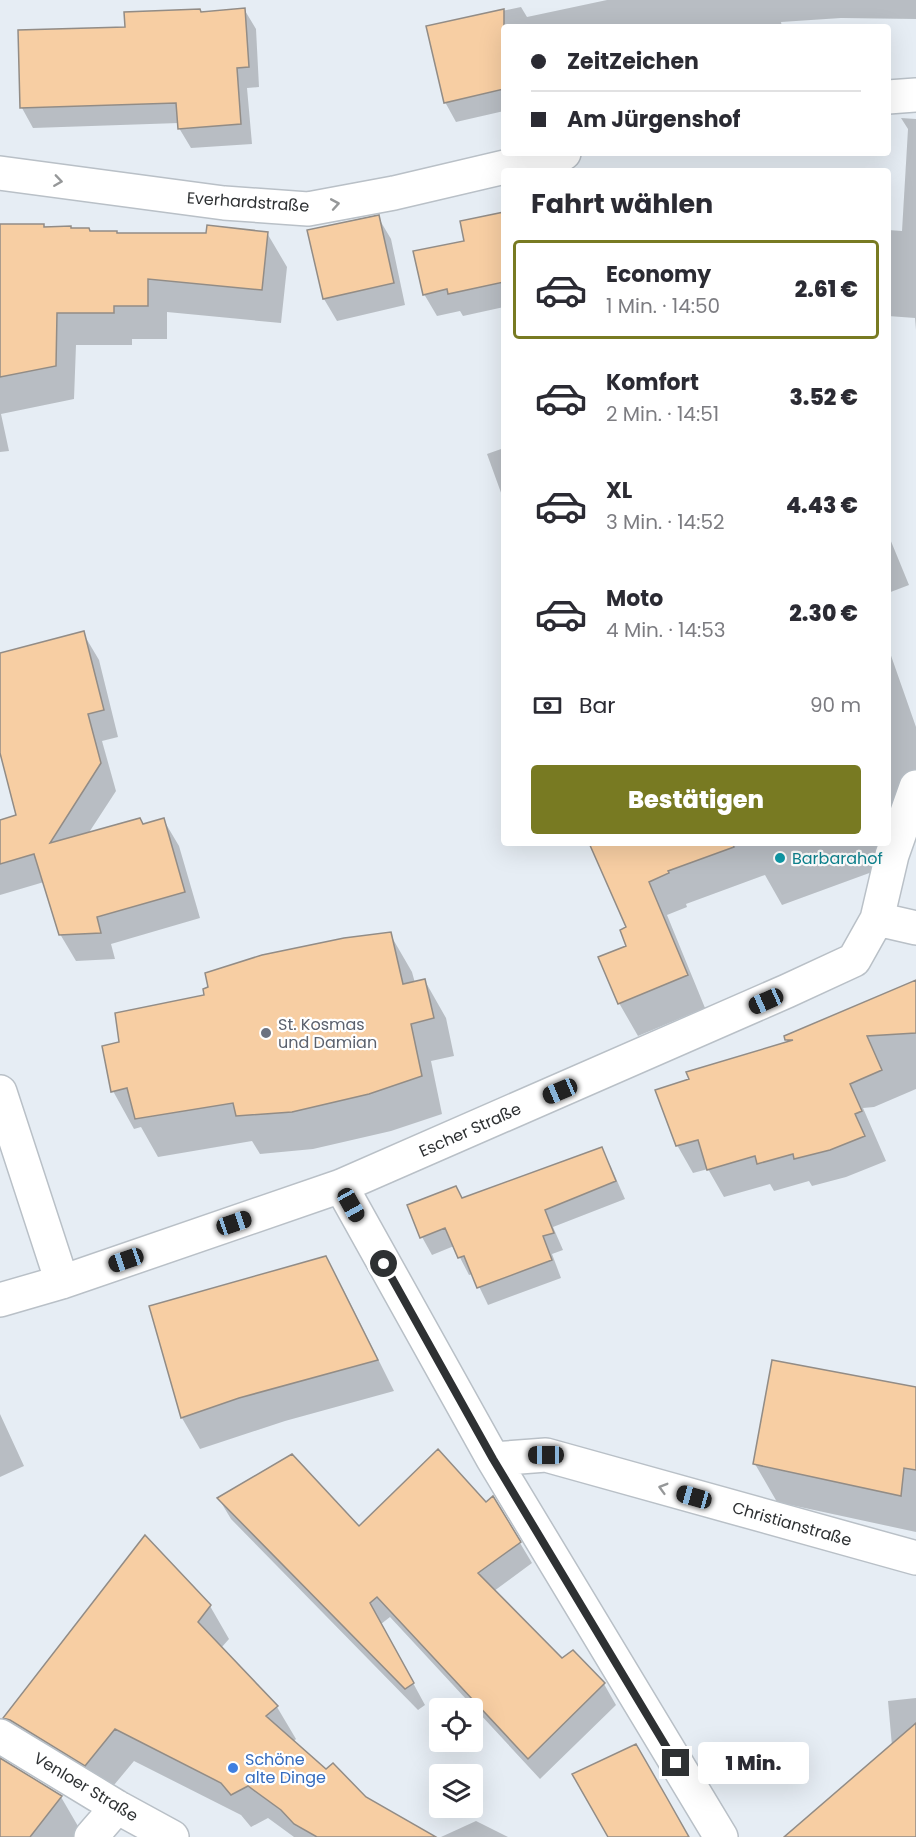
<!DOCTYPE html>
<html lang="de">
<meta charset="utf-8">
<style>
body{margin:0;font-family:Poppins,sans-serif;background:#f7f7f7;color:#2b2b33;height:100vh;display:flex;flex-direction:column;font-size:22px;white-space:nowrap}
*{box-sizing:border-box;margin:0}
p{font-size:20px;color:#7c7c81}
.icon{flex:none;width:33px;height:33px;fill:none;stroke:currentColor;stroke-width:2;stroke-linecap:round;stroke-linejoin:round}
.map{position:relative;flex:1;overflow:hidden}
.drawer{position:absolute;left:501px;top:168px;width:390px;height:678px;display:flex;flex-direction:column;background:#fff;border-radius:6px;box-shadow:0 6px 24px #0002}
.drawer>*{flex:none}
.top-card{position:absolute;left:501px;top:24px;width:390px;height:132px;border-radius:6px;box-shadow:0 6px 24px #0002;display:grid;align-content:center;height:132px;padding:0 30px;background:#fff}
.controls{position:absolute;left:429px;top:1698px;display:grid;gap:12px}
.controls a{display:grid;place-items:center;width:54px;height:54px;border-radius:6px;background:#fff;box-shadow:0 6px 24px #0002;font-size:30px}
.end{position:absolute;width:27px;height:27px;margin:-14px;border:8px solid #2e3133;background:#fff;box-shadow:0 0 0 3px #fff}
.from{border-radius:50%}
.bubble{position:absolute;height:42px;border-radius:6px;background:#fff;box-shadow:0 6px 24px #0002;font-size:20px;font-weight:800;line-height:42px;text-align:center}
.car{position:absolute;width:18px;height:36px;margin:-18px -9px;border-radius:8px;box-shadow:0 0 4px 2px #0007;background:linear-gradient(#222 24%,#8ab4d8 0 40%,#222 0 76%,#8ab4d8 0 86%,#222 0)}
.top-card b{display:flex;align-items:center;gap:21px;height:57px;font-size:22px}
.top-card b+b{border-top:2px solid #e1e1e2}
.top-card i{width:15px;height:15px;background:#2b2b33}
ul{padding:0;list-style:none}
li{display:flex;align-items:center;gap:18px;height:99px;margin:0 12px 9px;padding:0 18px;border:3px solid transparent;border-radius:6px}
li div{flex:1}
li b{display:block;font-size:22px}
li em{font-style:normal;font-weight:800}
li.current{border-color:#787a22}
li>.icon{width:54px;height:54px;stroke-width:1.5}
h2{padding:0 30px;font-size:27px;line-height:72px}
.pay{display:flex;align-items:center;gap:15px;height:66px;padding:0 30px;font-size:22px}
.pay p{margin-inline-start:auto}
.action{display:flex;gap:12px;margin-top:auto;padding:12px 30px}
.action a{flex:1;height:69px;border-radius:6px;background:#787a22;color:#fff;font-size:24px;font-weight:800;line-height:69px;text-align:center}
.map>svg:first-child{display:block}
</style>
<div class="map">
<svg width="916" height="1837" viewBox="0 0 916 1837">
<rect width="100%" height="100%" fill="#e6edf4"/>
<path fill="#0003" d="M607,0h309v19l-75,-1 -60,4 1,5h-278v84l-48,11 -11,-20 -17,-75 93,-20 6,10z
M244,9l12,20 3,58 -12,1 5,56 -61,4 -12,-20v-5l-146,5 -11,-20 104,-80 75,-15z
M901,118l15,1v211l-1,-12 -27,-2v-86l14,1 6,-102z
M504,213v94l-41,9 -3,-5 -23,5 -13,-22 41,-52z
M378,217l13,22 14,66 -68,16 -13,-22z
M0,226l70,1 2,3 18,3 27,2 150,-2 20,34 -6,56 -114,-11v27h-35v6h-56l-2,54 -73,15 8,37 -9,1z
M504,448v53l-17,-47z
M888,534l21,51 -21,8z
M83,633l16,27 19,77 -16,4 14,50 -28,43 55,-8 20,-7 16,27 21,72 -89,26 4,15 -39,2 -16,-27 -16,-52 -44,13v-74l18,-5 -18,-62v-100z
M888,647l28,80v47l-33,94 -101,37 -17,-30 -79,29 1,3 -20,8 38,93 -67,28 -19,-33 9,-56v-19l-37,-85h297z
M390,934l22,38 3,11 10,-2 21,37 8,38 -23,5 11,53 -51,17 -78,18 -53,5 -8,-13 -94,16 -17,-30 -7,2 -21,-38 8,-47 85,-48z
M916,980v109l-42,18 -11,1 23,53 -40,16 -34,9 -3,-5 -35,10 -4,-7 -46,13 -16,-28 -15,4 -16,-28 118,-104z
M601,1149l10,18 14,32 -72,28 10,23 -11,4 9,24 -73,27 -15,-31 -4,1 -15,-29 -22,9 -10,-18 41,-37z
M325,1258l18,31 51,102 -109,30 -85,28 -18,-31 -31,-111z
M916,1388v144l-139,-30 -22,-38z
M0,1414l24,52 -24,11z
M219,1499l140,29 127,-24 34,39 12,20 -38,28 68,69 42,24 12,21 -76,74 -150,-162 -9,7 44,81 -7,5 -187,-191z
M210,1606l19,33 -8,9 56,59 19,32 -3,3 33,29 39,27 68,39h-139l-26,-19 -17,9 -10,-12 -107,-54 -30,36 -80,-47 -19,-32z
M916,1698v139h-130l106,-91 -4,-45z
M0,1760l61,37 21,36 -4,4h-78z
M476,1821l32,16h-67z"/>
<path fill="#f7cea3" stroke="#928c86" stroke-width="1.5" d="M245,8l4,59 -12,1 4,56 -63,5 -2,-26 -156,5 -2,-78 107,-3 -1,-15 76,-3 1,3z
M504,9v80l-60,14 -18,-77z
M504,212v70l-56,12 -1,-5 -24,6 -10,-44 51,-10 -4,-20z
M379,215l15,68 -71,16 -16,-69z
M0,224h44v3l27,-1v2h18l1,3h27v2h89l1,-8 61,7 -6,58 -114,-11v27h-34v7h-57l-1,53 -56,11z
M84,631l20,79 -16,4 13,49 -51,80 90,-25 3,6 21,-6 21,74 -88,25 4,16 -42,2 -25,-81 -34,10v-44l16,-5 -16,-62v-100z
M589,843h144l1,4 -66,24 1,2 -20,9 39,93 -70,29 -20,-47 28,-11 -6,-16 6,-3z
M391,932l12,52 22,-5 9,39 -23,6 11,52 -53,18 -77,18 -56,4 -3,-13 -98,16 -8,-31 -16,4 -9,-46 17,-4 -4,-29 89,-18 -1,-6 5,-2 -3,-14 57,-18 82,-17z
M916,980v53l-49,3 15,34 -32,14 12,27 -7,3 10,22 -35,14 -36,9 -1,-5 -36,10 -2,-8 -48,14 -9,-30 -22,6 -21,-56 34,-11 -3,-7 107,-32h-8l-1,-4z
M602,1147l14,34 -71,29 9,23 -11,3 9,24 -75,28 -13,-32 -6,2 -13,-30 -25,10 -13,-33 49,-19 6,12z
M326,1256l52,104 -139,38 -58,20 -32,-112z
M772,1360l144,27v83l-12,-2 -3,28 -148,-32z
M438,1449l48,53 7,-6 28,46 -43,31 84,85 11,-8 32,33 -77,76 -151,-162 -7,6 44,80 -9,6 -188,-191 75,-44 67,72z
M145,1535l66,70 -13,17 80,84 -12,10 60,53 7,-6 33,34 70,40h-119l-23,-13 -13,-14 -33,-24 -17,9 -10,-12 -106,-54 -30,37 -75,-46 -7,-2z
M916,1723v114h-132z
M636,1744l31,54 22,39h-81l-36,-63z
M0,1758l62,38 -32,41h-30z"/>
<g fill="none" stroke-linecap="round" stroke-linejoin="round">
<defs>
<path id="street" d="M888,97l28,-2
M0,173l224,30 84,6 86,-16 170,-40
M877,919l39,9
M0,1092l62,190
M341,1186l152,273 228,378
M0,1300l62,-18 279,-96 446,-195 67,-31 23,-41 15,-64 24,-68
M493,1459l53,-4 370,103
M0,1736l117,71 55,30
M91,1837l26,-30"/>
</defs>
<use href="#street" stroke="#b9c0c7" stroke-width="36"/>
<use href="#street" stroke="#fff" stroke-width="33"/>
</g>
<defs><path id="oneway-chevron" d="M-2-3.5L2.5 0L-2 3.5" fill="none" stroke-width="1.6" stroke-linecap="round" stroke-linejoin="round" transform="scale(1.5)"/></defs>
<g stroke="#969899">
<use href="#oneway-chevron" transform="translate(58 181) rotate(8)"/>
<use href="#oneway-chevron" transform="translate(335 204) rotate(-10)"/>
<use href="#oneway-chevron" transform="translate(663 1488) rotate(-164)"/>
</g>
<g fill="none" stroke-linecap="round" stroke-linejoin="round">
<path stroke="#2e3133" stroke-width="8" d="M384,1264l109,195 183,304"/>
</g>
<circle fill="#0f9aa8" stroke="#fff" stroke-width="2" cx="780" cy="858" r="6"/>
<circle fill="#6b7280" stroke="#fff" stroke-width="2" cx="266" cy="1033" r="6"/>
<circle fill="#3f7fe0" stroke="#fff" stroke-width="2" cx="233" cy="1768" r="6"/>
<g text-anchor="middle" dominant-baseline="central" stroke-width="4.5" stroke-linejoin="round" paint-order="stroke">
<g font-size="16" fill="#2e3133" stroke="#fff">
<text transform="translate(248 202) rotate(4)">Everhardstraße</text>
<text transform="translate(470 1130) rotate(-24)">Escher Straße</text>
<text transform="translate(792 1524) rotate(16)">Christianstraße</text>
<text transform="translate(86 1787) rotate(31)">Venloer Straße</text>
</g>
<g font-size="16" fill="#0d838f" stroke="#fff" text-anchor="start">
<text x="792" y="858">Barbarahof</text>
</g>
<g font-size="16" fill="#5b616d" stroke="#fff" text-anchor="start">
<text x="278" y="1024">St. Kosmas<tspan x="278" dy="18">und Damian</tspan></text>
</g>
<g font-size="16" fill="#366cbe" stroke="#fff" text-anchor="start">
<text x="245" y="1759">Schöne<tspan x="245" dy="18">alte Dinge</tspan></text>
</g>
</g>
</svg>
<div class="controls">
<a><svg class="icon" aria-label="locate" viewBox="0 0 24 24"><circle cx="12" cy="12" r="6"/><path d="M12 2v4M12 18v4M2 12h4M18 12h4"/></svg></a>
<a><svg class="icon" aria-label="layers" viewBox="0 0 24 24"><path d="M12 4l9 5-9 5-9-5zM3 14l9 5 9-5"/></svg></a>
</div>
<i class="end from" style="left:384px;top:1264px"></i>
<i class="end" style="left:676px;top:1763px"></i>
<div class="bubble" style="left:698px;top:1742px;width:111px">1 Min.</div>
<i class="car" style="left:766px;top:1001px;rotate:246deg"></i>
<i class="car" style="left:560px;top:1091px;rotate:247deg"></i>
<i class="car" style="left:351px;top:1205px;rotate:151deg"></i>
<i class="car" style="left:234px;top:1223px;rotate:71deg"></i>
<i class="car" style="left:126px;top:1260px;rotate:251deg"></i>
<i class="car" style="left:546px;top:1455px;rotate:270deg"></i>
<i class="car" style="left:694px;top:1497px;rotate:286deg"></i>
<div class="top-card">
<b><i class="from"></i>ZeitZeichen</b>
<b><i></i>Am Jürgenshof</b>
</div>
<section class="drawer">
<h2>Fahrt wählen</h2>
<ul>
<li class="current"><svg class="icon" aria-label="car" viewBox="0 0 24 24"><path d="M5 17H2v-5l4-1 3-4h7l3 4 3 1v5h-3M9 17h6M6 11h13"/><circle cx="7" cy="17" r="2"/><circle cx="17" cy="17" r="2"/></svg><div><b>Economy</b><p>1 Min. · 14:50</p></div><em>2.61 €</em></li>
<li><svg class="icon" aria-label="car" viewBox="0 0 24 24"><path d="M5 17H2v-5l4-1 3-4h7l3 4 3 1v5h-3M9 17h6M6 11h13"/><circle cx="7" cy="17" r="2"/><circle cx="17" cy="17" r="2"/></svg><div><b>Komfort</b><p>2 Min. · 14:51</p></div><em>3.52 €</em></li>
<li><svg class="icon" aria-label="car" viewBox="0 0 24 24"><path d="M5 17H2v-5l4-1 3-4h7l3 4 3 1v5h-3M9 17h6M6 11h13"/><circle cx="7" cy="17" r="2"/><circle cx="17" cy="17" r="2"/></svg><div><b>XL</b><p>3 Min. · 14:52</p></div><em>4.43 €</em></li>
<li><svg class="icon" aria-label="car" viewBox="0 0 24 24"><path d="M5 17H2v-5l4-1 3-4h7l3 4 3 1v5h-3M9 17h6M6 11h13"/><circle cx="7" cy="17" r="2"/><circle cx="17" cy="17" r="2"/></svg><div><b>Moto</b><p>4 Min. · 14:53</p></div><em>2.30 €</em></li>
</ul>
<div class="pay"><svg class="icon" aria-label="cash" viewBox="0 0 24 24"><path d="M3 7h18v10H3z"/><circle cx="12" cy="12" r="2"/></svg>Bar<p>90 m</p></div>
<div class="action"><a>Bestätigen</a></div>
</section>
</div>
